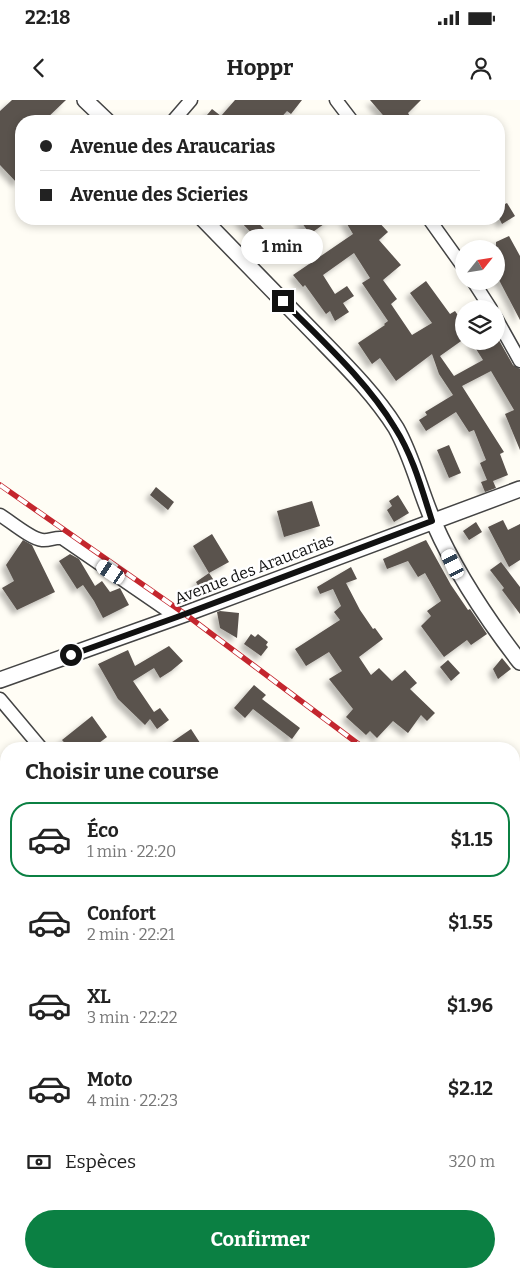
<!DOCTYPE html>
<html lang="fr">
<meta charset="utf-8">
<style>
body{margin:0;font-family:Bitter,serif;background:#f6f6f6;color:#222;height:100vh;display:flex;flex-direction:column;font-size:19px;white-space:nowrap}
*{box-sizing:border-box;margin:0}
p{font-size:16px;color:#767676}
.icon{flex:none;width:28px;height:28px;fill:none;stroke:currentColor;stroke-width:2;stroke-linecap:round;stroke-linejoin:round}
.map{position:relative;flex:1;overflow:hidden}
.panel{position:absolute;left:0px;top:642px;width:520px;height:536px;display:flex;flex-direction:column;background:#fff;border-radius:20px 20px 0 0;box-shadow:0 2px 8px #0003}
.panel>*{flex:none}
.guide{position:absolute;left:15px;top:15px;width:490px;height:110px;border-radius:20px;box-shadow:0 2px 8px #0003;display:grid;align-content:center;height:110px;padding:0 25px;background:#fff}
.needle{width:32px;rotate:60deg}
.fabs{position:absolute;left:455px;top:140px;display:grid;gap:10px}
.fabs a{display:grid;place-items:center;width:50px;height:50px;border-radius:50%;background:#fff;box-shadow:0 2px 8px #0003;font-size:25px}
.end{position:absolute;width:22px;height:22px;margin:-11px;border:6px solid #111;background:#fff;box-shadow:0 0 0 2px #fff}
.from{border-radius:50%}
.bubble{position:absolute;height:35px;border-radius:18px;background:#fff;box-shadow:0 2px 8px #0003;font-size:16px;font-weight:700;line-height:35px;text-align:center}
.car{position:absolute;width:15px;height:30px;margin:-15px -8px;border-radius:6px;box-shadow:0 0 4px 1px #0007;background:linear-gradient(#fff 24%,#345 0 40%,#fff 0 76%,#345 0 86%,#fff 0)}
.guide b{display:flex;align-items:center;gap:18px;height:48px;font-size:19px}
.guide b+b{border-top:1px solid #e0e0e0}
.guide i{width:12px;height:12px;background:#222}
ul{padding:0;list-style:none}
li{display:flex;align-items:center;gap:15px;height:75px;margin:0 10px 8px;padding:0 15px;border:2px solid transparent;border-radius:20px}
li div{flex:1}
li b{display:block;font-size:19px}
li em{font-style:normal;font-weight:700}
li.selected{border-color:#0b8043}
li>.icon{width:45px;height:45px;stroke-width:1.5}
h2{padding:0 25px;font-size:22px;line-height:60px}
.pay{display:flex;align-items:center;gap:12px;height:55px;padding:0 25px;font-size:19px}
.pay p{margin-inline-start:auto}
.primary-button{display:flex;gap:10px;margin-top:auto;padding:10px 25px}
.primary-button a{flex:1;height:58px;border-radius:30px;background:#0b8043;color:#fff;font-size:20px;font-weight:700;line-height:58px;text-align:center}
.status{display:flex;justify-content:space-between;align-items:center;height:35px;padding:0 25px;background:#fff;direction:ltr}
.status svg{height:14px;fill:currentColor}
header{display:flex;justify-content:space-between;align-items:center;height:65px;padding:0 25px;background:#fff;font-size:22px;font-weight:700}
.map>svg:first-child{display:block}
</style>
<div class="status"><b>22:18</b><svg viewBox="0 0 49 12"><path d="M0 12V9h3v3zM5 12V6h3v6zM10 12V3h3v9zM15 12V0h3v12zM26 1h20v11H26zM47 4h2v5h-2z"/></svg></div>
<header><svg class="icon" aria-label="back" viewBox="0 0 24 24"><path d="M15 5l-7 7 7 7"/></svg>Hoppr<svg class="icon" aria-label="person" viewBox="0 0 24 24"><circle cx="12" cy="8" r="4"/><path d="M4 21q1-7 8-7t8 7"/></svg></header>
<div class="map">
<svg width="520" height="1178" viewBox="0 0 520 1178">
<defs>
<filter id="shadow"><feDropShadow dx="-4.5" dy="4.5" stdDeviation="2.5" flood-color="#0004"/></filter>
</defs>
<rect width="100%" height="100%" fill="#fffdf5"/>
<path fill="#5a524d" filter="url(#shadow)" d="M12,0h54l-22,21h-23v55l-4,7 -17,-18v-54z
M235,0h67l-11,14 -4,-3 -9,10h-76l10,-12 9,7z
M370,0h51l-13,13 5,8h-25z
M507,103l8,13 -13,8 -3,-6v-11z
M238,119h17l17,19 -8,8z
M299,119h32l-21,15z
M344,119h32l12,13 -9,8 22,25 -18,15 14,19 -6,5 21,31 20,-12 -22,-30 16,-12 24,33 5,-3 9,13v15l-24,17 14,20 29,-16 -12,-19h25v-6l17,30 7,4v81l-15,-36 9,-4 -23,-39 -29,15 42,66 -4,2 8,21 -15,6 3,7 -11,4 -4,-10 6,-2 -7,-17 6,-3 -12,-30 -5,2 -13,-20 -30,19 -7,-11 8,-5 -2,-3 28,-17 -14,-21 -7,-20 -36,27 -16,-23 -8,6 -14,-21 27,-18 -1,-1 4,-3 -26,-38 8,-5 -16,-25 -31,22 12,19 12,-8 7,10 -11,7 6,9 -14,9 -5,-10 -4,3 -21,-29 -2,2 -10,-12 60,-41z
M509,136l11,20v64l-21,-40 -3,1v-39z
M449,345l12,28 -12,5 -12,-28z
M156,387l18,15 -6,8 -18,-15z
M398,395l11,18 -15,9 -7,-12 5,-4 -3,-5z
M312,401l8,25 -36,11 -7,-26z
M503,420l5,10 12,-6v36l-11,7 -21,-40z
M476,422l6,10 -13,8 -6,-9z
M212,434l17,28 -20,11 -16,-27z
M23,440l9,5 23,47 -38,18 -15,-22 12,-7 -8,-16z
M426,440l25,45 17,25 2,-1 17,25 -16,11 -4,-5 -23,17 -23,-31 10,-10 -4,-5 14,-10 -16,-28 -7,4 -10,-16 -21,8 -4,-10z
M70,454l9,5 16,27 7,-5 8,11 10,-4 9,17 -26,13 -9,-17 -11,-16 -6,4 -18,-28z
M501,462l19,25v27l-18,-24 2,-2 -14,-18z
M351,467l6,12 -11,4 14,27 13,19 2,-1 8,11 -24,18 12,18 8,-7 13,13 13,-11 12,13 -7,6 25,24 -8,8 -6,-6 -13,18 -15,-12 -16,17 -7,-7 -4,4 -20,-18 7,-8 -24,-30 13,-8 -13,-19 -23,14 -11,-17 45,-29 -6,-8 7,-6 -8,-17 -13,5 -3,-7z
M209,473l8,12 -14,9 -7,-12z
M220,511l19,2 -2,25 -17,-10 -3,-16z
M251,534l4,3 3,-3 10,8 -2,3 2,2 -7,9 -17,-12z
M169,546l14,15 -12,10 -11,7 -6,-10 -21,13 21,31 6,-4 9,12 -12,9 -7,-10 -5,6 -27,-26 -20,-35 30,-14 7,16z
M502,558l9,11 -13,10 -5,-10z
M448,560l12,13 -9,8 -11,-14z
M254,585l12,10 -4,4 38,29 -8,11 -39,-30 -8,9 -11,-10z
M92,616l15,21 -16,12h-21l-8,-9z
M191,629l13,20h-42z"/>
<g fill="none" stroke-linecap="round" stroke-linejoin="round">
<defs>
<path id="minor" d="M336,0l16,21
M173,21l18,-21
M429,119l35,49
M473,181l18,28
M496,218l24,43
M0,415c10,6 31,24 42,25 7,1 13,-3 20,-2l115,79
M0,599l42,50
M0,890l6,7
M0,958l6,-4
M514,982l6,-5
M514,1003l6,5
M383,1172l9,6
M210,1178l13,-6"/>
<path id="tertiary" d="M85,0l22,21
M203,119c37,38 74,76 111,114 29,30 60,60 82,95 17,30 24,64 38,95 22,50 52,95 86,139
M0,580l185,-66 335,-125"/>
</defs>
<use href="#minor" stroke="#444" stroke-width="15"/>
<use href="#tertiary" stroke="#444" stroke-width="18"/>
<use href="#minor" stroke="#fff" stroke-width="12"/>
<use href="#tertiary" stroke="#fff" stroke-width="15"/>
<defs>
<path id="rail" d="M0,385l185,129 180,135
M514,755l6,4"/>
</defs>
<use href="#rail" stroke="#c4262e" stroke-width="5.5"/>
<use href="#rail" stroke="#fff" stroke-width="4" stroke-dasharray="11" stroke-linecap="butt"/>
</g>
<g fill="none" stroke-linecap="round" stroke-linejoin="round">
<path stroke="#111" stroke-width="6" d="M71,555l106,-38 255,-96c-10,-31 -19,-65 -37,-93 -29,-48 -73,-87 -112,-127"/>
</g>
<g text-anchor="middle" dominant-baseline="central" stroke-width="5" stroke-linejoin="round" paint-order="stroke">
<g font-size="16" fill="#111" stroke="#fff">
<text transform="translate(254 469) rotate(-21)">Avenue des Araucarias</text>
</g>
</g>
</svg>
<div class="fabs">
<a><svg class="needle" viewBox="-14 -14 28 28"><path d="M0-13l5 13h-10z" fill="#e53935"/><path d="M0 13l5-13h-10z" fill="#767676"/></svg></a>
<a><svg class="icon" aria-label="layers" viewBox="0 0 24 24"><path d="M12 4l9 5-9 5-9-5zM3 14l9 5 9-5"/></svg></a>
</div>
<i class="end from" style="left:71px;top:555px"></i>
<i class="end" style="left:283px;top:201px"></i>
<div class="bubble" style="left:241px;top:129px;width:82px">1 min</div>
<i class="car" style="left:453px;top:464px;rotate:334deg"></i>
<i class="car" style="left:111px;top:472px;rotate:304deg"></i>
<div class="guide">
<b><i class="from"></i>Avenue des Araucarias</b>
<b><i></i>Avenue des Scieries</b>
</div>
<section class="panel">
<h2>Choisir une course</h2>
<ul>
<li class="selected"><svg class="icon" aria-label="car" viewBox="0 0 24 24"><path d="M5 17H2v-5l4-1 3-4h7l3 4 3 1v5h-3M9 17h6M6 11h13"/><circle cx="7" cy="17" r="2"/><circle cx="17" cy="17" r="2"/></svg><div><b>Éco</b><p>1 min · 22:20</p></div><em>$1.15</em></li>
<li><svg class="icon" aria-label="car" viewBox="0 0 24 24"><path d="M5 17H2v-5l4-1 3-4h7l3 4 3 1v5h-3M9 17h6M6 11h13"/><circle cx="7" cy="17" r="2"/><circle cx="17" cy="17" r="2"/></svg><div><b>Confort</b><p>2 min · 22:21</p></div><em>$1.55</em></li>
<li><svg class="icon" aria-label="car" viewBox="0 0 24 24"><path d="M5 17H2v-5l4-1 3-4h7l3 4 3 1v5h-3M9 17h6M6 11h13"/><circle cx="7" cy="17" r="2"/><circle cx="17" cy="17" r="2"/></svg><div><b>XL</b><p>3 min · 22:22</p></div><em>$1.96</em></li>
<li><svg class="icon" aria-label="car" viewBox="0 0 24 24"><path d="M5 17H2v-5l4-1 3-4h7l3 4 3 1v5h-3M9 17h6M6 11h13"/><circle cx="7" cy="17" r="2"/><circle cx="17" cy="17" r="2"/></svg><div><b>Moto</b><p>4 min · 22:23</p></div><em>$2.12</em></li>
</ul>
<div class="pay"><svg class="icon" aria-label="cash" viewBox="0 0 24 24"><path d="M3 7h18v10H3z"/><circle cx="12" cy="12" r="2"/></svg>Espèces<p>320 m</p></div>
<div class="primary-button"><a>Confirmer</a></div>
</section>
</div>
